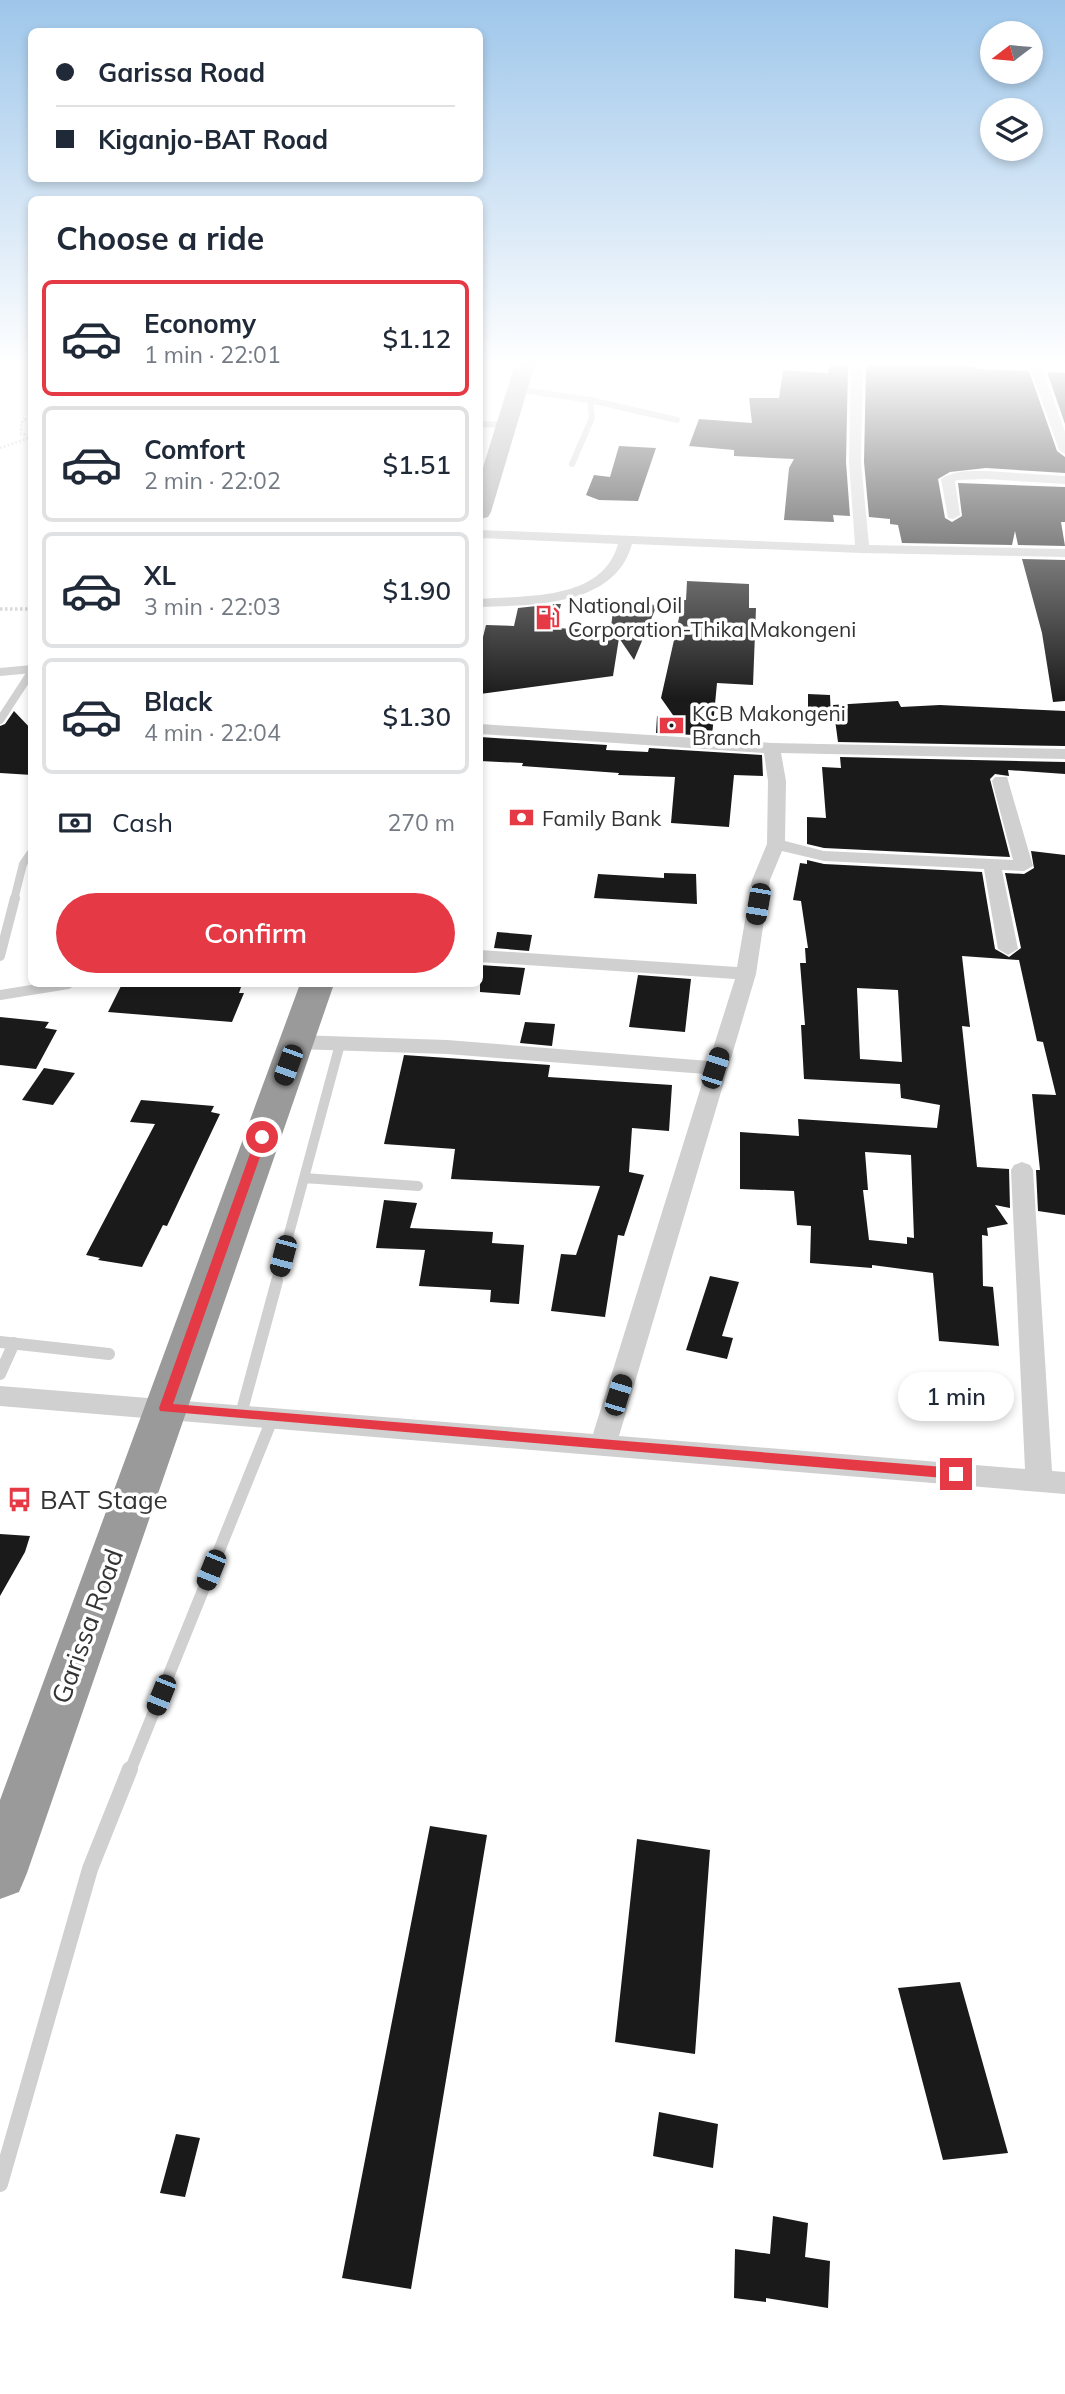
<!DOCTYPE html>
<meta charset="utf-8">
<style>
body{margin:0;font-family:Mulish,sans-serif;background:#f6f6f7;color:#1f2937;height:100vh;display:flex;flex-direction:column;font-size:26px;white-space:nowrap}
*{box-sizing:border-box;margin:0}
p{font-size:23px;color:#747a83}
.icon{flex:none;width:38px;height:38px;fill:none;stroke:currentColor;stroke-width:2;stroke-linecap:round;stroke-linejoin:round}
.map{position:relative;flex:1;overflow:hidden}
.sheet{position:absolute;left:28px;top:196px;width:455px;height:791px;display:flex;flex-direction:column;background:#fff;border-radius:10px;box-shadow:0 4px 10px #0003}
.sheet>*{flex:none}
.banner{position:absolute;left:28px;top:28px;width:455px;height:154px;border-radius:10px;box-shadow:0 4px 10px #0003;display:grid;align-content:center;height:154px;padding:0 28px;background:#fff}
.needle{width:46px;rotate:254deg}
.buttons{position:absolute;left:980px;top:21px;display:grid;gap:14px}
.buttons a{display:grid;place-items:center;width:63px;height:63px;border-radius:50%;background:#fff;box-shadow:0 4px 10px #0003;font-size:35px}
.end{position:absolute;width:32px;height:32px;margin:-16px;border:9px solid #e63946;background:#fff;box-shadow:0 0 0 4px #fff}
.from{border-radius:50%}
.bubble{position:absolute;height:49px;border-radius:24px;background:#fff;box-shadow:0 4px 10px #0003;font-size:23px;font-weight:600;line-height:49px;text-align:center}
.car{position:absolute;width:21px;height:42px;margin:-21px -10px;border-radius:9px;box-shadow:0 0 5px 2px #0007;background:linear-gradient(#222 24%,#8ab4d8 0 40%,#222 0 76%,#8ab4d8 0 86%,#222 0)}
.banner b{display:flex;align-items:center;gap:24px;height:66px;font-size:26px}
.banner b+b{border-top:2px solid #e0e1e3}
.banner i{width:18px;height:18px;background:#1f2937}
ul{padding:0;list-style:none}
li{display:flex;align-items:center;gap:21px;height:116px;margin:0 14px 10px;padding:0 14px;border:4px solid #e0e1e3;border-radius:10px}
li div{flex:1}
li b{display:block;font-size:26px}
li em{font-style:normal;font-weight:600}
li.active{border-color:#e63946}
li>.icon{width:63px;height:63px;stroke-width:1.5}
h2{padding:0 28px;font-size:32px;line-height:84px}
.pay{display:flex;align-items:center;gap:18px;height:77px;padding:0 28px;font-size:26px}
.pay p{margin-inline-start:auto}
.action{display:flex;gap:14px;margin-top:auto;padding:14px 28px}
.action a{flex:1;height:80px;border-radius:42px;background:#e63946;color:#fff;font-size:28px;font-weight:600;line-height:80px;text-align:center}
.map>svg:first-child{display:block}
</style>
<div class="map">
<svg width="1065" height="2394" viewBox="0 0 1065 2394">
<rect width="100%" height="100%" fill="#fff"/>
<path fill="#1a1a1a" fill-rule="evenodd" d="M830,364l18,1 -2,97 4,54 -17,-1 1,7 -50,-2 5,-52 5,-9 -60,-3v-6l-45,-4 10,-27 53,4 -3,-25h30l4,-28 45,3z
M870,364l106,2 1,3 52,2 28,80 8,6v16l-79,-5 -36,4 -12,7 7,39 7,4 10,-6 -4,-33 107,4v35h-4l4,24 -47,-1 -3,-14 -3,14 -110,-2 -4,-18 -8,-1v-5l-21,-2 -5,-55 2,-96 4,1z
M1047,372l18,1v51z
M619,446l37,2 -18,53 -39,-1 -13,-5 8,-20 16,2z
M1022,559l43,1v141l-12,1 -11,-69z
M687,581l62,3v24h7l-3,77 -36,-2 -5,53 -56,-3 1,-17 18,2 -14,-20 22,-98h3z
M614,603l43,2 -23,55 -15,-22 -6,38 -133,18v-45l6,-24 28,1 4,-18 37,-4h6l-6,24 59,3 -3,-4z
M808,694l22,1 1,25 -23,-2z
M898,701l3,6 39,-2 125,6v35l-227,-4 -5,-37z
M14,711l18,19v45l-32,-2v-47l5,-2z
M480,737l127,8 -1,5 42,2 1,-4 113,7 1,21 -29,-1 -5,52 -58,-4 4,-46 -57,-2 1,-2 -97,-7 1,-3 -43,-2z
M840,757l225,5v12l-57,-4 1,6 -14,-2 -5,5 20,78 -186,-9 -17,-4v-27l19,1 -4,-51 19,1z
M1031,851l34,4v360l-27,-4 -2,-41h4l-8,-76 24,1 -13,-53 -6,-1 -18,-81 -57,-4 8,71 -8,-1 15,141 32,2 1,39 -15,-3 13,19 -21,4 1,8 -6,-1 1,51 10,1 6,59 -60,-5 -6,-68 -61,-8v3l-62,-5 1,-37 -14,-1 -3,-34 -54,-2v-57l59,4 -1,-17 139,9 3,-23 -39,-7 -1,-14 -96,-5 -3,-54h4l-5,-62h6l-1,-15h3l-7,-47 -8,-1 7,-37 7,1v-4l17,4 158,8 13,77 14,8 12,-9 -16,-75 19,1 10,-6zM857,988l41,2 4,72 -42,-3zM865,1152l46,3 3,83 -7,-1v7l-38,-4 -6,-50h5z
M664,873l32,1 1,30 -103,-6 4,-24 66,4z
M497,932l35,3 -3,16 -35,-3z
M480,965l45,3 -5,27 -40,-3z
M638,975l53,4 -6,53 -56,-5z
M122,984h120l-3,9h5l-12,29 -124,-10z
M0,1017l49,5 -4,6 12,2 -21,39 -36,-4z
M525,1022l30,2 -3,22 -32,-3z
M404,1055l146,10 -2,12 124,8 -3,46 -37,-3 -3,44 15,3 -20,61 -6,-1 -13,82 -54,-6 10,-57 15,1 24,-69 -149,-7 4,-30 -71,-5z
M44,1068l31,5 -22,32 -31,-5z
M141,1100l73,6 -3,6 9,2 -53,112 -4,-1 -21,42 -44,-7 2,-2 -14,-3 69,-131 -25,-2z
M384,1200l33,3 -7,25 83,4 -1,11 32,2 -5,59 -29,-2 1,-12 -72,-4 6,-36 -49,-2z
M710,1276l29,6 -17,54 11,2 -6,21 -41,-9z
M0,1534l30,2 -5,16 -25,44z
M430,1826l57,9 -76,454 -69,-11z
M637,1839l73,11 -15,204 -80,-12z
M960,1982l48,171 -65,7 -45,-172z
M659,2112l59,12 -5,44 -60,-12z
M176,2134l24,4 -15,59 -25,-4z
M773,2216l35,7 -3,34 25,4 -2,47 -62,-10v4l-32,-4 1,-49 35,5z"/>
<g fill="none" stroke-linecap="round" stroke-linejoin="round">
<path stroke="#cdcdcd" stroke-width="2.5" stroke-dasharray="2 2" stroke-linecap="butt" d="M26,419l-5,4v11l11,1
M0,448l32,-11"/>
<path stroke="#cdcdcd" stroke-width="3.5" stroke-dasharray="2.5 2.5" stroke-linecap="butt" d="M0,609h32"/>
<path stroke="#d0d0d0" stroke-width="6" d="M516,389l74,11 87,20
M480,424l26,1
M572,464l20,-46 -2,-18"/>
<path stroke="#d0d0d0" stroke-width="8" d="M0,672l32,-3
M0,720l32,-49
M14,900l9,-36 9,-13"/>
<path stroke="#d0d0d0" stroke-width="10" d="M0,956l15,-58
M0,995l68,-11
M304,1178l114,8
M276,1282l64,-238"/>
<path stroke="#d0d0d0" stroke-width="12" d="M0,1342l109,12
M0,1374l14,-31
M241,1414l36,-133
M130,1771l143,-354"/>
<path stroke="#d0d0d0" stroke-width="16" d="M0,2184l90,-315 40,-100"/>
<path fill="#d0d0d0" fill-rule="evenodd" d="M851,364h12l-2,98 8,83 196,4v8l-203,-4 -230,-9c-17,63 -100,61 -152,63v-8c48,-4 122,2 138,-55l-138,-6v-8l375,15 -6,-83z
M1029,364h12l24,68v22l-6,-4z
M986,471l79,5v8l-79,-5 -28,1 -3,1 5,34 -7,4 -5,-1 -7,-39c13,-9 30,-8 45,-8z
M480,724l292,19 293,6v10l-284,-6 5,28 -1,60 39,10 189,9 -21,-79 3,-4h12l26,89 -9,5 -22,-1 16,79 -10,6 -10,-6 -14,-80 -160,-8 -42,-10 -12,29 -14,94 -137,462 406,33 -14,-299 3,-5 8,-3 8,3 3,5 19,301 13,1v22l-1065,-88v-20l593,48 112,-360 -258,-20 -151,-5 -7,-2 -3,-5 3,-5 7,-2 151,5 262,21 26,-82 -255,-17v-12l257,17 15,-87 15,-36 1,-63 -4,-28 -284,-19z"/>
<path fill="#9a9a9a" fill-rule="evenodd" d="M515,364h20l-44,148 -3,5 -8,2v-42z
M300,984h34l-307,889 -8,19 -19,7v-99z"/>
</g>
<linearGradient id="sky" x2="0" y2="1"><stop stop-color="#9ec6ea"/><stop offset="0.52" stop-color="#fff"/><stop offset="1" stop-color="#fff" stop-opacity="0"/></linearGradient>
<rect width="1065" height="699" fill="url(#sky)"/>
<path fill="#e63946" d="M262,1133l5,4 -94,267 783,64 7,6 -7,5 -796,-68 -1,-3 97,-271z"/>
<defs>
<symbol id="fuel-bare" viewBox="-9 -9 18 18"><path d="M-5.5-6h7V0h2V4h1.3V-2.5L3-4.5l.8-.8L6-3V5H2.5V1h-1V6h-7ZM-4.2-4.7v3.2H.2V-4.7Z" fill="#e63946" stroke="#fff" stroke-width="2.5" paint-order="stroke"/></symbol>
<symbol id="bank-bare" viewBox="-9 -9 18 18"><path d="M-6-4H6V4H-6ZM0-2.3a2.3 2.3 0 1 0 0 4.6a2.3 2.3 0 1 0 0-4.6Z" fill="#e63946" stroke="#fff" stroke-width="2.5" paint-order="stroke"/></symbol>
<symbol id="bus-bare" viewBox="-9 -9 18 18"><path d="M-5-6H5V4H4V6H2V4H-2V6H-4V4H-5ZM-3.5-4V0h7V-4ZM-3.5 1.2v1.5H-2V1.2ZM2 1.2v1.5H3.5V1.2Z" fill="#e63946" stroke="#fff" stroke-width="2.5" paint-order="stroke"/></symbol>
</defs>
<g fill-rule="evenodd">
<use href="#fuel-bare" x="530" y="600" width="35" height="35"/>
<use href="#bank-bare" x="654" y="708" width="35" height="35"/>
<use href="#bank-bare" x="504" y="800" width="35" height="35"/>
<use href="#bus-bare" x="2" y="1482" width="35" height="35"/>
</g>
<g text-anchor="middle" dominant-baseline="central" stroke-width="7" stroke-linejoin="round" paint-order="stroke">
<g font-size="21" fill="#333" stroke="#fff" text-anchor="start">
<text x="568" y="605">National Oil<tspan x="568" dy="24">Corporation-Thika Makongeni</tspan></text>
<text x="692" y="713">KCB Makongeni<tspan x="692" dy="24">Branch</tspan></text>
<text x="542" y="818">Family Bank</text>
</g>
<g font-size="26" fill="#333" stroke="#fff" text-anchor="start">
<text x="40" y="1499">BAT Stage</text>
</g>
<g font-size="26" fill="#333" stroke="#fff">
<text transform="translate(87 1626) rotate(-70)">Garissa Road</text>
</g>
</g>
</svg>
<div class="buttons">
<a><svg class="needle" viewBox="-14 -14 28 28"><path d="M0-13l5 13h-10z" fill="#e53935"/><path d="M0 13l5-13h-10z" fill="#747a83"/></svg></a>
<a><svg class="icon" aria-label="layers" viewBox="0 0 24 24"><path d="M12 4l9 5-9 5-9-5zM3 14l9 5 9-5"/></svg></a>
</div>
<i class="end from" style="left:262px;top:1137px"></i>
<i class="end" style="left:956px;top:1474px"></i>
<div class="bubble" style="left:898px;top:1372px;width:116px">1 min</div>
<i class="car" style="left:758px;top:904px;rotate:190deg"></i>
<i class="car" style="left:288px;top:1065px;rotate:200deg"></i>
<i class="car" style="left:715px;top:1068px;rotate:18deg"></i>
<i class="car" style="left:283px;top:1256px;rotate:195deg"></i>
<i class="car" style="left:618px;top:1395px;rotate:17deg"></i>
<i class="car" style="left:211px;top:1570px;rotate:202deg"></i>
<i class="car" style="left:161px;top:1695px;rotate:202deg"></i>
<div class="banner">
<b><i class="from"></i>Garissa Road</b>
<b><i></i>Kiganjo-BAT Road</b>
</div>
<section class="sheet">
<h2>Choose a ride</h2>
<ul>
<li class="active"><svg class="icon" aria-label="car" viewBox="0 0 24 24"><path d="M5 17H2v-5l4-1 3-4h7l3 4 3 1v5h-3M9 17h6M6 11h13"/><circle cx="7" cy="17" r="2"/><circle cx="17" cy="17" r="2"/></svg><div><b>Economy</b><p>1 min · 22:01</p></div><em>$1.12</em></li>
<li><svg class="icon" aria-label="car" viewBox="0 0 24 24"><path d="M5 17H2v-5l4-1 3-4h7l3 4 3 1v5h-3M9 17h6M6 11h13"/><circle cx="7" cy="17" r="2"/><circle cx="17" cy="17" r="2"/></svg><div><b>Comfort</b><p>2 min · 22:02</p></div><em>$1.51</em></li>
<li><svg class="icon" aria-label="car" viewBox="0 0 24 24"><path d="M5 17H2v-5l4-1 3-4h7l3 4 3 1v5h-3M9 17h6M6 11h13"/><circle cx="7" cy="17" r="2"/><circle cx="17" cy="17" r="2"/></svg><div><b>XL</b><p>3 min · 22:03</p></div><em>$1.90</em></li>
<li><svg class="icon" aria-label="car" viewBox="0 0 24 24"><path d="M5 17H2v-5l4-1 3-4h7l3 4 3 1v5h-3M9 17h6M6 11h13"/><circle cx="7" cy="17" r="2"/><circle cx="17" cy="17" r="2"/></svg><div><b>Black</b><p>4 min · 22:04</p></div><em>$1.30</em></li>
</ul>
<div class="pay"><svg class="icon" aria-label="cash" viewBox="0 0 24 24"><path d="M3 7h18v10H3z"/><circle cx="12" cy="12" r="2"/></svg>Cash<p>270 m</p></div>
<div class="action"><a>Confirm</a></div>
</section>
</div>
